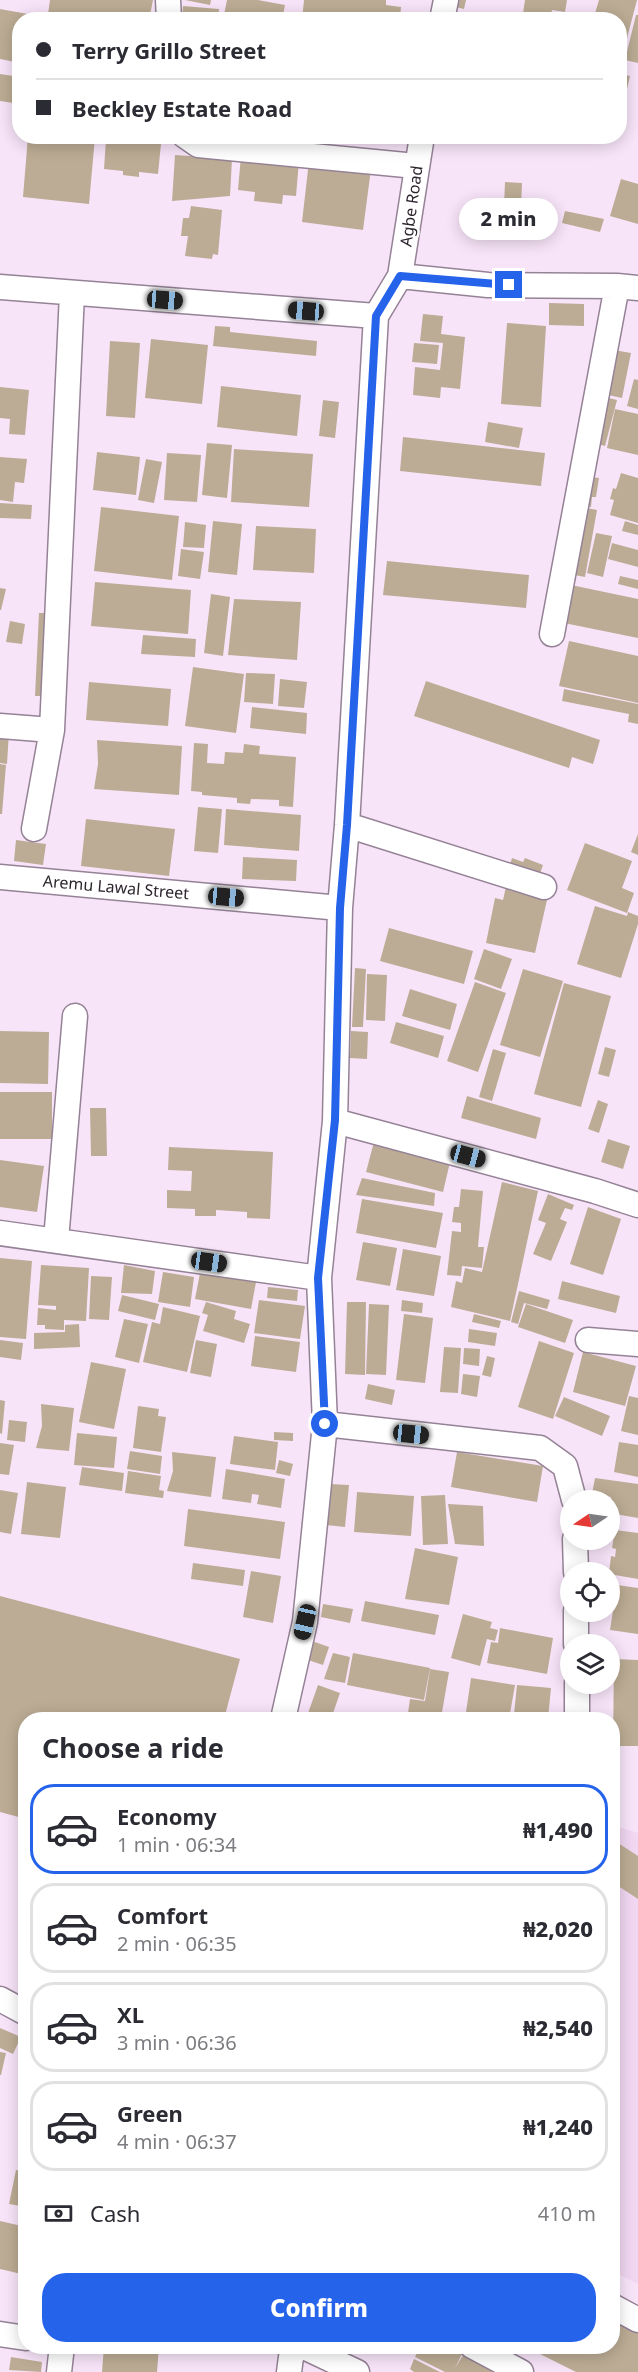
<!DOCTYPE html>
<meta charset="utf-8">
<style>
body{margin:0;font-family:"Noto Sans",sans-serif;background:#f7f7f7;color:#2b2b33;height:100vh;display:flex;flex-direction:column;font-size:22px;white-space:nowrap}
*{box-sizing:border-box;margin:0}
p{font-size:20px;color:#7c7c81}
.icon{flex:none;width:33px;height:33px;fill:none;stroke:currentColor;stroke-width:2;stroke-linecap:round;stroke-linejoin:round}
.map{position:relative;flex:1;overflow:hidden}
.details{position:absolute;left:18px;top:1712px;width:602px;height:642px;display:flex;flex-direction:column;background:#fff;border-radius:24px;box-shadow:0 3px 15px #0003}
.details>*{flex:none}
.top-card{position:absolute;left:12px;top:12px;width:615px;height:132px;border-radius:24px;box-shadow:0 3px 15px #0003;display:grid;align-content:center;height:132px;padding:0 24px;background:#fff}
.needle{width:39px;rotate:257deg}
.buttons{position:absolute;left:560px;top:1490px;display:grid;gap:12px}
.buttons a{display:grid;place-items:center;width:60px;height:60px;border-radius:50%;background:#fff;box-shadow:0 3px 15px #0003;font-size:30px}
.end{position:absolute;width:27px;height:27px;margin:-14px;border:8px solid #2563eb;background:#fff;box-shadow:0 0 0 3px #fff}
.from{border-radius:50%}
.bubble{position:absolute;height:42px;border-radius:21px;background:#fff;box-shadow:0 3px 15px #0003;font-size:20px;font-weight:800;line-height:42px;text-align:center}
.car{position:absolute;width:18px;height:36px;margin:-18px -9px;border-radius:8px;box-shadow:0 0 4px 2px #0007;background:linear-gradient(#222 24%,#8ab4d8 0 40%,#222 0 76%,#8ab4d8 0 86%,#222 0)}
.top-card b{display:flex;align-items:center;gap:21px;height:57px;font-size:22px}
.top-card b+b{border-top:2px solid #e1e1e2}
.top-card i{width:15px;height:15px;background:#2b2b33}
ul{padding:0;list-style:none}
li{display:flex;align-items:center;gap:18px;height:90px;margin:0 12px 9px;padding:0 12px;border:3px solid #e1e1e2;border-radius:24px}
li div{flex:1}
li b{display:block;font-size:22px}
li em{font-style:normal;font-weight:800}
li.current{border-color:#2563eb}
li>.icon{width:54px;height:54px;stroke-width:1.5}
h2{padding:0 24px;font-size:27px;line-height:72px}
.pay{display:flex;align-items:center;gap:15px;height:66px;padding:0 24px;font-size:22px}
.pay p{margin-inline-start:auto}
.button{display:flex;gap:12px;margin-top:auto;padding:12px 24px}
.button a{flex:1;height:69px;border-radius:24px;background:#2563eb;color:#fff;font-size:24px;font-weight:800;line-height:69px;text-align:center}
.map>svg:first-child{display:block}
</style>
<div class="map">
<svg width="638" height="2372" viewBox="0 0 638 2372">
<rect width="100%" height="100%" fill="#f8e4f9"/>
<path fill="#f1d7f2" d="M612,1825l26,8v451l-26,-13z"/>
<path fill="#bcac95" d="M50,0h103l-4,20h-72l-29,-6z
M185,0h26l-1,5z
M227,0h31l27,5 -3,15h-59z
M304,0h82v5l15,2 -1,13h-98z
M449,0h17l-2,9 -16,-4z
M525,0h42l-2,12 -13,-2 -2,10h-28z
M599,0h38l-10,38 -7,-3v-15h-27z
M183,6l36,3 -1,11h-36z
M0,9l39,7 -1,4h-18v43l-20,-4z
M463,14l23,4v2h-24z
M636,15h2v48l-13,-3z
M0,74l20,3v27l-20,-3z
M620,74l10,2 -6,26 -4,-1z
M28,136l67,1 -6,67 -66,-7z
M106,139l55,5 -3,30 -19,-2v5l-16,-2v-4l-19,-2z
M175,155l57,4 -2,37 -58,5z
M241,156l58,5 -3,35 -13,-1 -1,9 -28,-3 1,-9 -17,-2z
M309,161l62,8 -8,61 -61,-8z
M621,179l17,5v40l-28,-8z
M505,182l17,1 -1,25 -17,-1z
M525,199l22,3 -3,22 -22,-4z
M191,206l31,4 -4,45 -5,-1 -1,5 -27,-3 3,-20h-7l2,-18h6z
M565,211l39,8 -4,13 -38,-9z
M549,303l35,1v22l-35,-1z
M423,314l20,2 -2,18 24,3 -5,52 -19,-2 -1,11 -27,-3 2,-28 25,3 3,-27 -23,-2z
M507,323l39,3 -5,81 -40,-3z
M215,326l15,1v5l87,9 -1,15 -103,-10z
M151,339l57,6 -6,59 -57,-6z
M110,341l30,2 -5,75 -29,-2z
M414,343l25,2 -2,19 -25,-2z
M608,349l23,4 -9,45 -23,-5z
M634,379l4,1v29l-11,-3z
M221,386l80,9 -4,41 -80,-9z
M0,387l29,3 -4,45 -16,-1 1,-15 -10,-1z
M600,396l17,4 -12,46 -8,-2 9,-35 -9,-2z
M323,400l16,2 -4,36 -16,-2z
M615,409l23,5v41l-31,-7z
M488,422l35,6 -4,20 -34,-6z
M403,437l142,16 -4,33 -141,-15z
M207,443l25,2 -5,53 -25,-3z
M234,449l79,5 -4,53 -78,-5z
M97,452l43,5 -4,38 -43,-5z
M167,453l34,2 -4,47 -33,-2z
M0,457l27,2 -3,24 -9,-1 -2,20 -13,-2z
M146,459l16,3 -8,41 -16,-3z
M621,473l17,5v45l-28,-8 4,-15 -4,-1 3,-11 3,1z
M584,476l15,2 -3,19h-4l-1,10 -12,-2z
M0,503l32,2 -1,14 -31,-1z
M101,507l78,9 -7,64 -78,-9z
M582,507l15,3 -12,67 -16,-3z
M213,521l29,3 -5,51 -29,-3z
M625,521l13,4v10l-16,-4z
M185,522l21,3 -2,23 -21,-1z
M256,526l60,3 -2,44 -61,-3z
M596,533l16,3 -9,41 -16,-4z
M612,543l26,7v17l-30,-8z
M181,549l23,3 -4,27 -22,-3z
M387,561l142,14 -3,33 -143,-13z
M620,576l18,4v9l-20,-5z
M95,582l96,8 -3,44 -97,-8z
M571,585l67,14v39l-74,-15z
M0,588l6,1 -5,21h-1z
M211,594l19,3 -7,59 -19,-3z
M234,599l67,3 -4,58 -69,-5z
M39,613h15l-4,83h-15z
M10,621l15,3 -3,20 -16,-2z
M143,635l53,4 -1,18 -54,-3z
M569,641l69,15v47l-79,-17z
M193,667l51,7 -8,59 -51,-7z
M246,673l29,1 -2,30 -29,-2z
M280,679l27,3 -3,26 -26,-2z
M426,681l174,59 -7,24 -21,-7 -3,11 -155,-52z
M89,682l82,7 -3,37 -82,-6z
M564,689l74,15v20l-10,-2 1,-8 -67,-13z
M252,707l55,6 -1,21 -56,-6z
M0,731l9,1 -2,32 -7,-1z
M97,740l85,6 -3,49 -85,-6 4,-25z
M194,743l14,1 -1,19 17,1 1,-12 18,1 1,-9 16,2 -1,8 37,3 -3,50 -14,-1v-6l-28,-1 -1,5 -13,-1v-5l-35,-3v-3l-11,-1z
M0,764l6,1 -4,49h-2z
M198,807l24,2 -4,44 -24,-2z
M226,809l75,6 -2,36 -75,-6z
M86,819l89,10 -6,47 -88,-10z
M638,834v21l-7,-3z
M16,840l30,4 -3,21 -29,-4z
M585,843l47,18 -10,27 12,5 -7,20 -60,-23z
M243,857l54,3 -1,21 -54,-2z
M512,858l11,4 2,-4 18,7 -6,17 -29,-11z
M507,882l42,9 -14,62 -49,-10 9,-45 8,2z
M595,906l32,10 1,-4 10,4v8l-17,54 -44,-14z
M389,928l84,23 -9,33 -84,-23z
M484,949l28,10 -11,30 -27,-10z
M355,968l11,1 -3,58h-11z
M523,969l40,12 -23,76 -40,-12z
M367,974l20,1 -2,46 -19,-1z
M475,982l31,11 -28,79 -31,-11z
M564,983l47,13 -30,111 -47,-13z
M410,989l47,15 -7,26 -48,-14z
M396,1022l48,14 -6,22 -48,-15z
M0,1031l49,1 -1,52 -48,-1z
M351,1031l17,1 -1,27 -17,-1z
M605,1047l11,3 -7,27 -11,-3z
M493,1049l13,4 -14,48 -13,-4z
M0,1092h52v47h-52z
M467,1096l74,22 -5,21 -75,-21z
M598,1100l10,4 -9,29 -11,-4z
M90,1108h16l1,48h-16z
M375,1138l76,20 -8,34 -77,-20z
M608,1139l22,7 -7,23 -22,-7z
M169,1147l104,5 -3,67 -23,-1v-6l-31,-2v6h-21v-7l-28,-1v-18l24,1 1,-20 -24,-1z
M0,1160l44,6 -7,46 -37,-5z
M362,1178l73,15 -1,13 -78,-11z
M502,1182l36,9 -28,130 -59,-14 5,-26 6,2 3,-15 17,4z
M461,1189l22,2 -5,56h6l-2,21 -20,-2 -1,10 -14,-1 5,-44 9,1v-9l-9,-1 2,-15h5z
M548,1194l26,11 -2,5 -7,-2 -5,11 7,3 -16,39 -18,-7 13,-31 -8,-3z
M362,1199l81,14 -7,35 -80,-15z
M588,1207l33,12 -18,56 -33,-11z
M363,1242l34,6 -7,38 -34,-6z
M403,1249l38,7 -7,40 -38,-6z
M0,1258l32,3 -6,78 -26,-2z
M41,1265l48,3 -3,53 -22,-1v10l-19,-1v-4h-8l1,-17 18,2v-4l-18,-1z
M124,1265l31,6 -3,23 -31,-1z
M163,1272l31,5 -4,30 -32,-5z
M200,1273l56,9 -5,27 -56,-10z
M91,1276l21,1 -3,43 -20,-1z
M562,1281l58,15 -4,17 -58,-14z
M268,1287l30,3 -1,11 -30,-3z
M519,1291l31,9 -3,9 -23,-6 -6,21 -7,-2z
M122,1295l37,9 -4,16 -37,-9z
M259,1300l46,6 -5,33 -46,-6z
M402,1300l21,3 -1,10 -21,-2z
M206,1302l30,9 -2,8 16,5 -6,19 -41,-12 5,-16 -6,-2z
M347,1302h19l-1,73 -20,-1z
M369,1304l20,1 -3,70 -20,-1z
M526,1304l47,16 -8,23 -47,-16z
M163,1307l37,9 -13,56 -44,-10 9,-40 8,2z
M404,1314l29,4 -8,65 -29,-3z
M474,1314l27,7 -2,7 -27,-6z
M124,1319l24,5 -9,39 -24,-6z
M79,1324l1,23 -46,2v-16l31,-1v-7z
M469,1329l28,4 -2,13 -27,-4z
M255,1336l45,6 -4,30 -45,-6z
M0,1340l23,3 -2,17 -21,-3z
M196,1340l21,4 -6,33 -21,-4z
M539,1341l35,12 -21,66 -35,-12z
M444,1347l17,1 -3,45 -18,-1z
M464,1348l16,1 -1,17 -16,-2z
M583,1352l53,14 -11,40 -52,-14z
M487,1356l8,2 -4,19 -9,-2z
M91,1362l35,7 -12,60 -35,-7z
M463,1374l17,2 -3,21 -16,-3z
M368,1384l27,6 -3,15 -27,-6z
M629,1396l9,2v37l-17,-4z
M564,1397l46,19 -8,20 -47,-20z
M0,1400l5,1 -3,33 -2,-1z
M41,1404l33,4 -5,43 -33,-3 6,-22z
M138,1406l21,3 -1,7 8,1 -5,35 -28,-4z
M9,1420l18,2 -2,20 -18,-2z
M274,1432l19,1v8l-19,-1z
M77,1433l40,4 -3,31 -40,-3z
M234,1436l44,6 -3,28 -45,-6z
M619,1442l19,3v32l-24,-5z
M0,1443l14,2 -5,30 -9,-1z
M130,1451l32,5 -2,18 -33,-5z
M172,1452l44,5 -5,40 -44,-6 6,-20z
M457,1452l86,14 -6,36 -86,-15z
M279,1460l14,4 -3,12 -14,-3z
M82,1467l42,6 -2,18 -43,-6z
M226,1469l59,10 -4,29 -24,-4 2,-9 -7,-1 -1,9 -29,-4z
M128,1471l33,5 -2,14 5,1 -1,7 -38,-5z
M595,1478l43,6v34l-29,-5 2,-16 -19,-3z
M27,1482l39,5 -6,51 -39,-4z
M330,1484l19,1 -4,42 -19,-2z
M0,1490l18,3 -7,41 -11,-2z
M357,1492l57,4 -3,40 -57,-4z
M445,1495l3,49 -25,1 -2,-49z
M448,1504l35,2 1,40 -29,-2z
M188,1509l97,13 -5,37 -96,-13z
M615,1530l23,3v46l-29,-5 2,-18 4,1 1,-8 -4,-1z
M415,1548l43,9 -9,48 -44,-6z
M193,1563l52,7 -2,16 -52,-7z
M251,1571l30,5 -8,47 -30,-6z
M617,1585l21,3v46l-28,-4z
M0,1596l240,63 -16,60h-198v100l-26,-7z
M365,1601l74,14 -4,20 -74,-14z
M323,1604l30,5 -3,14 -29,-6z
M463,1614l29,8 -2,6 8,2 -3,11 -8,-2 -7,27 -29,-8z
M500,1628l53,10 -6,36 -60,-11 4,-21 7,1z
M312,1641l17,6 -6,18 -18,-6z
M333,1653l17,4 -5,26 -21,-4z
M353,1653l77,15 -6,32 -77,-15z
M614,1659l24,1v86h-25z
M430,1669l19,3 -8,46 -33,-5 2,-14 15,2z
M471,1678l44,7 -6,34h-44z
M318,1685l22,8 -9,26h-15l-9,-3z
M517,1685l34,3 -3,31h-15v-3l-19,-2z
M612,1839l26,17v43l-26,-17z
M0,2028l21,9 -8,17 -13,-6z
M0,2052l6,1 -5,22h-1z
M26,2120v19l-6,-2z
M16,2170l10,1v36l-17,-3z
M0,2221l26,6v48l-26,-6z
M612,2318l26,13v41h-62l-52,-26h88z
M104,2346h55l-2,26h-55z
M420,2346h35l9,4 -9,18 10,-16 35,20h-55l-30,-15z
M11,2357l31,5 -1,10 -32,-2z
M414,2359l26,13h-26l-4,-3z"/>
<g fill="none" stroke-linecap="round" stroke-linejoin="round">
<defs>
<path id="minor" d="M168,0l1,20
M442,20l4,-20
M185,136l13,9 218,21
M400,276l88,9 129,1 21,2
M0,287l376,29
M552,634l65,-348
M0,726l52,4
M347,825l197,62
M34,829l18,-99 20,-437
M0,877l340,31
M335,1121l260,70 43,14
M0,1233l319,45
M56,1240l19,-224
M588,1340l50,4
M325,1424l215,24 25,18 9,34
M575,1539l1,33
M576,1611v33
M577,1683v36
M283,1719l22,-97 20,-198 -6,-146 16,-157 5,-213 7,-83 29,-509 24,-40 22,-140
M0,1999l26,14
M612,2306l26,14
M0,2334l26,4
M472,2346l49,26
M59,2372l3,-26
M289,2372l2,-15 5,-8 8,-2 53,25"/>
</defs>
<use href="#minor" stroke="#958296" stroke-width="27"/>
<use href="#minor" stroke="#fff" stroke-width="24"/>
</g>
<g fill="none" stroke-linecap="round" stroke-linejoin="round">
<path stroke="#2563eb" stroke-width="8" d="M325,1424l-7,-146 17,-158 5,-212 7,-83 29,-509 24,-40 109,9"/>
</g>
<g text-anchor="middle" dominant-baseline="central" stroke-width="5" stroke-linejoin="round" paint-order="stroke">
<g font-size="16" fill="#2d252d" stroke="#fff">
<text transform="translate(411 206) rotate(-82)">Agbe Road</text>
<text transform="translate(116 887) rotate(5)">Aremu Lawal Street</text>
</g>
</g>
</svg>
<div class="buttons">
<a><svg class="needle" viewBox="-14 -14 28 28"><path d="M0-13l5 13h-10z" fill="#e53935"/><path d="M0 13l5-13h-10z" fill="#7c7c81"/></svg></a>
<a><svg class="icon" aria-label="locate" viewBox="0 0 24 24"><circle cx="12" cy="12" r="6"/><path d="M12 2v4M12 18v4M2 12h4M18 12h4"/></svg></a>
<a><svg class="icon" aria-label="layers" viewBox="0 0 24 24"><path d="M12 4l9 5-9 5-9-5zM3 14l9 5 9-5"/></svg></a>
</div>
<i class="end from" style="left:325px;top:1424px"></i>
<i class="end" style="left:509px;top:285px"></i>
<div class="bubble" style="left:459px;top:198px;width:99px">2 min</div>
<i class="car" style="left:165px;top:300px;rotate:94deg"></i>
<i class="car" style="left:306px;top:311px;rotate:274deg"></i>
<i class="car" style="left:226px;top:897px;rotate:95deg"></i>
<i class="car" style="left:468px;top:1156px;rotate:105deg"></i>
<i class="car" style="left:209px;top:1262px;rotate:98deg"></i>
<i class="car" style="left:411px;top:1434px;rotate:96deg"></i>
<i class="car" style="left:305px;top:1622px;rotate:193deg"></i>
<div class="top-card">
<b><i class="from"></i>Terry Grillo Street</b>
<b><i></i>Beckley Estate Road</b>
</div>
<section class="details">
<h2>Choose a ride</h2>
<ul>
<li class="current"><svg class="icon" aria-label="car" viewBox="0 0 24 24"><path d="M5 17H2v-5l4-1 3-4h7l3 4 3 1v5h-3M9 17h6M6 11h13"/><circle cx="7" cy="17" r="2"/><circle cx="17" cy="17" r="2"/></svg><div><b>Economy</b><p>1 min · 06:34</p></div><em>₦1,490</em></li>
<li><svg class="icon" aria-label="car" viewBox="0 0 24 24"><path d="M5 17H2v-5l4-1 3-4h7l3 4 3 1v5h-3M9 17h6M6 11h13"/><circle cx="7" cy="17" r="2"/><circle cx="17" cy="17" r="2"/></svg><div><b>Comfort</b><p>2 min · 06:35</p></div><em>₦2,020</em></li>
<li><svg class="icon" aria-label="car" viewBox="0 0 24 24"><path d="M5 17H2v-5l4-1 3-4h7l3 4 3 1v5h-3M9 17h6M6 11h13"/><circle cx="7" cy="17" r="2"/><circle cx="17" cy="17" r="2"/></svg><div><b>XL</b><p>3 min · 06:36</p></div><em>₦2,540</em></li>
<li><svg class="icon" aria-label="car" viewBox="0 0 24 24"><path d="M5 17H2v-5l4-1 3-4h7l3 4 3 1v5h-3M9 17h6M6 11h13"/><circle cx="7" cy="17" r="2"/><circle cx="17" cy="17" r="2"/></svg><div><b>Green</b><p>4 min · 06:37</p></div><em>₦1,240</em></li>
</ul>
<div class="pay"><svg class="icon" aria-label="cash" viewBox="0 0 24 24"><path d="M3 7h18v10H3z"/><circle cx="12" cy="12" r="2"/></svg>Cash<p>410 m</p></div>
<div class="button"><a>Confirm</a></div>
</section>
</div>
